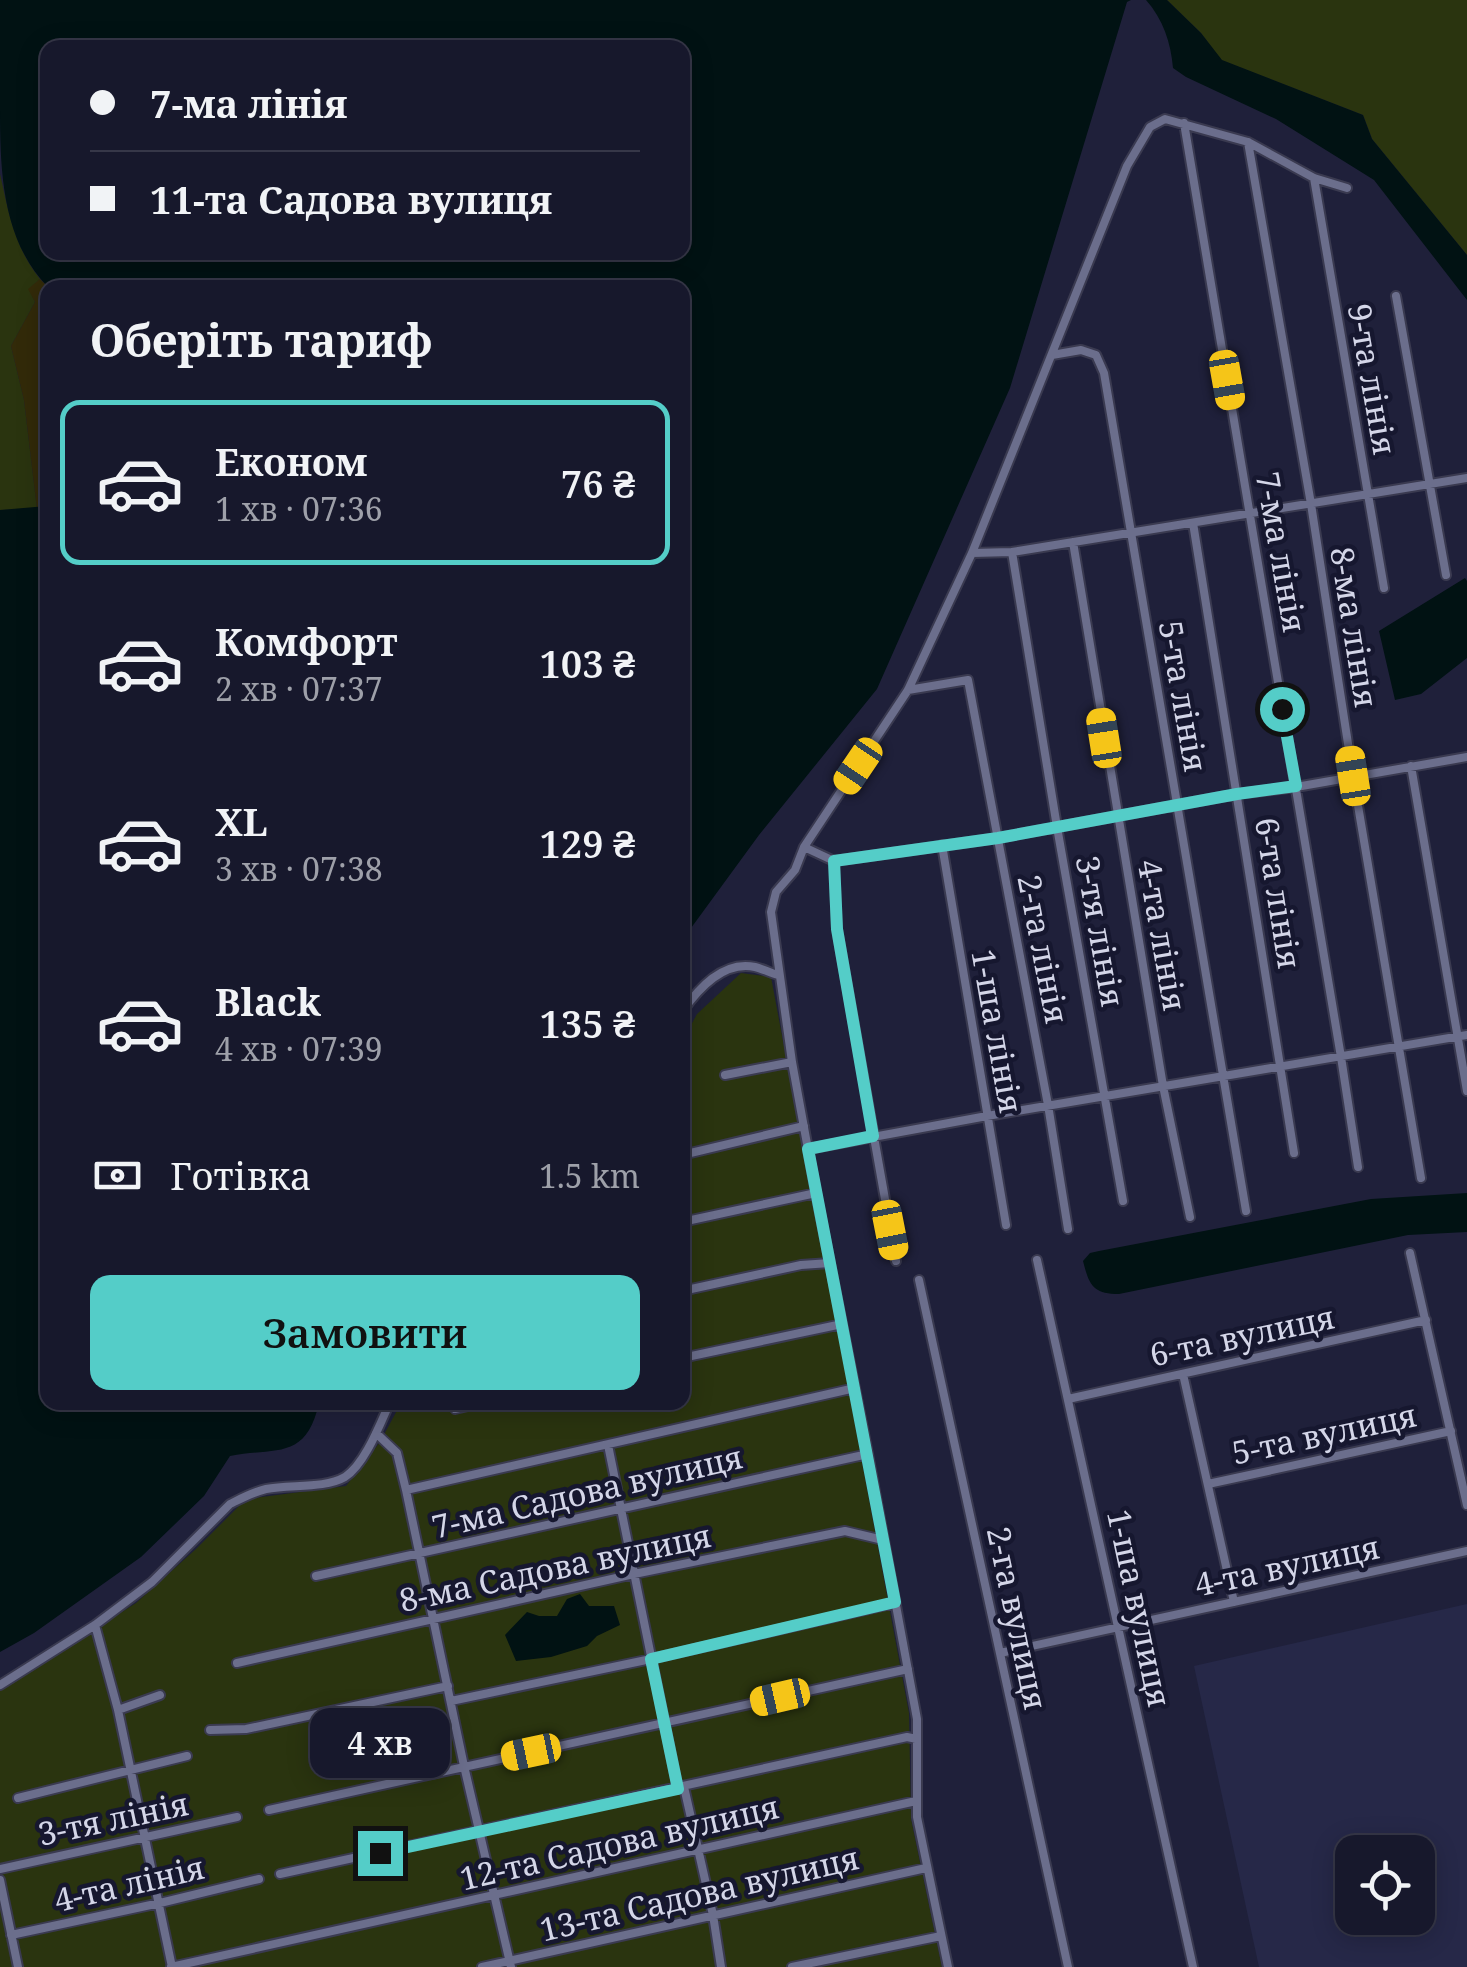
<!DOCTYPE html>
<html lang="uk">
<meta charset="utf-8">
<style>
body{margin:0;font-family:"Noto Serif",serif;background:#242538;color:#f1f3f6;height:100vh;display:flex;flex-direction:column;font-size:38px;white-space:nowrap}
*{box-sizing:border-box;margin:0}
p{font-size:32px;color:#9ea0a9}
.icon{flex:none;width:55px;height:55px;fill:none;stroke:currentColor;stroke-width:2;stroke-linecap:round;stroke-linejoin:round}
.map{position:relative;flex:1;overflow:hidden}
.sheet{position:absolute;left:40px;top:280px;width:650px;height:1130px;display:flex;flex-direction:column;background:#17182c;border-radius:20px;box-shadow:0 5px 25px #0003,0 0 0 2px #363748}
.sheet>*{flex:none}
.hud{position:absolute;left:40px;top:40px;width:650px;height:220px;border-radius:20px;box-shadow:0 5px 25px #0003,0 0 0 2px #363748;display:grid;align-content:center;height:220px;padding:0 50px;background:#17182c}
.buttons{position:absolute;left:1335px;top:1835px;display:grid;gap:20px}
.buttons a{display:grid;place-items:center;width:100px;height:100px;border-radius:20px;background:#17182c;box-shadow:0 5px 25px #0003,0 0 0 2px #363748;font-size:50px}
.end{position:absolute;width:45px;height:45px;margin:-22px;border:12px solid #54cdc8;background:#111;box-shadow:0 0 0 5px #111}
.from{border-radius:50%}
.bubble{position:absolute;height:70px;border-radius:20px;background:#17182c;box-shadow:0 5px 25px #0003,0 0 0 2px #363748;font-size:32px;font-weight:600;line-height:70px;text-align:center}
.car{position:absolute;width:30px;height:60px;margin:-30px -15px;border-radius:12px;box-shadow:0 0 8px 2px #0007;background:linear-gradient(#f5c518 24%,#345 0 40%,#f5c518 0 76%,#345 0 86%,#f5c518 0)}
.hud b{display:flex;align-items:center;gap:35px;height:95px;font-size:38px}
.hud b+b{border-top:2px solid #363748}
.hud i{width:25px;height:25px;background:#f1f3f6}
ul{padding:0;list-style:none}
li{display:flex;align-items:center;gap:30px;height:165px;margin:0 20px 15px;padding:0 30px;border:5px solid transparent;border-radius:20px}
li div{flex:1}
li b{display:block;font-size:38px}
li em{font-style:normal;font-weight:600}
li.current{border-color:#54cdc8}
li>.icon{width:90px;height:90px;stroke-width:1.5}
h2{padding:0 50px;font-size:45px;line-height:120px}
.pay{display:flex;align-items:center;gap:25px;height:110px;padding:0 50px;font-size:38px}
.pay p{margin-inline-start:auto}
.primary-button{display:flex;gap:20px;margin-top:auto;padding:20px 50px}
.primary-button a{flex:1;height:115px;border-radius:20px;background:#54cdc8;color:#111;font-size:40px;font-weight:600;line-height:115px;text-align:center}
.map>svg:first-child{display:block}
</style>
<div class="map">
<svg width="1467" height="1967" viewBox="0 0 1467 1967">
<rect width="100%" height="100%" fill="#1f203a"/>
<path fill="#262848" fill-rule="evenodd" d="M1467,1604v363h-208l-65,-301zM1352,1852h66v66h-66z"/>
<path fill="#2a340f" d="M1167,0h300v255l-95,-116 -9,-24 -142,-55 -20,-27z
M0,174c9,40 14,72 40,105l-11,10 6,13 -24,44 13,54 13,109 -37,1z
M741,973l30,4 138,736 2,106 31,148h-942v-277l136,-87 60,-54 50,-50 100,-13 34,-44 21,-39 281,-1 1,-362 14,-26z"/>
<path fill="#322a09" d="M40,279l8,8v219l-11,3 -13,-109 -13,-54 24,-44 -7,-13z"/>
<path fill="#011213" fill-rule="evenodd" d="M0,0h1131l-4,2 -117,386 -133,301 -118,146 -76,104 -1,-651 -634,-1c-48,-49 -48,-122 -48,-187 0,-34 0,-67 0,-100zM48,48h634v204h-634z
M1146,0h21l34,33 21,27 141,55 9,24 95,116v45l-93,-120 -98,-61 -90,-42 -13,-9c-2,-25 -10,-49 -27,-68z
M47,506l1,896 271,1c-13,58 -43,44 -89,53l-26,40 -63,61 -107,76 -34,19v-1142z
M1465,578l2,3v77l-46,36 -26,6 -16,-69z
M1467,1193v39l-59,3 -289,59c-26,0 -30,-9 -36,-33l7,-8 9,-2 272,-52z
M580,1594l9,12h25l6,19 -23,11 -10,10 -36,11 -35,4 -11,-26 22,-23 12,4h18l10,-17z"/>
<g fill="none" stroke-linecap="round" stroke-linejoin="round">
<defs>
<path id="street" d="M1184,123l157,934 17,110
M1248,142l63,362 42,272 68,402
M1314,178l70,410
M1396,296l50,279
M1052,355l29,-5 15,5 8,18 142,838
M1193,523l101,630
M1073,542l90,544 27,131
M1012,552l45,275 66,374
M972,553l40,-1 455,-74
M908,690l60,-10 80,425 20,124
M1411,766l56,325
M942,845l64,380
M804,847l30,14 164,-23 239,-44 59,-7 171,-30
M834,861l3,68 59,332
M682,1012c16,-23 41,-52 73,-45 8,2 16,6 23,8
M725,1075l67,-13
M808,1149l179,-33 480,-81
M682,1155l122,-29
M682,1222l134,-29
M1410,1253l57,252
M1037,1260l156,707
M919,1280l149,687
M682,1291l119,-26 29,-2
M682,1358l160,-34
M1183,1374l51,228
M1068,1399l358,-79
M455,1409l30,-7
M376,1433l21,20 9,37 58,276 47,201
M608,1445l70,344 6,-2 29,128 8,52
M1208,1484l243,-53
M406,1490l449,-102
M316,1576l552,-122
M95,1625l23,85 54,257
M1000,1653l467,-102
M237,1663l397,-89 211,-43 38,9
M0,1685l95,-60 57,-43 78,-78c12,-6 23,-12 36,-15 24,-5 58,0 79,-12 20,-13 35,-53 45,-75
M451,1701l200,-42 244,-56
M118,1710l42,-15
M210,1730l36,-1 202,-43
M18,1798l169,-42
M269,1810l639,-141
M0,1869l237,-52
M280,1874l627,-137 10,2
M0,1880l18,87
M11,1935l149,-32 99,-24
M171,1967l745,-166
M482,1967l444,-99
M792,1967l149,-31
M948,1967l-31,-150v-98l-49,-265 -52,-261 -24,-131 -21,-150 5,-20 19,-22 9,-23 104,-157 64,-137 155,-387 23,-39 15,-8 83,23 66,36 33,10"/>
</defs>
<use href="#street" stroke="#3a3a50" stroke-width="12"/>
<use href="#street" stroke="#6b6e8c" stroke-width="8"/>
</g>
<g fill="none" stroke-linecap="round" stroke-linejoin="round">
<path stroke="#54cdc8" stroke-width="12" d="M380,1853l298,-64 -27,-130 244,-57 -87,-453 65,-13 -36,-207 -3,-68 164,-23 239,-44 59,-8 -14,-77"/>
</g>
<g text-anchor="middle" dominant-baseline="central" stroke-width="9" stroke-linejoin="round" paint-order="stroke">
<g font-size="32" fill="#d4d6e8" stroke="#16172f">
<text transform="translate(1373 379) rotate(80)">9-та лінія</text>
<text transform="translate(1282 552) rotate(80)">7-ма лінія</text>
<text transform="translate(1355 627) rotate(81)">8-ма лінія</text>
<text transform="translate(1184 696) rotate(80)">5-та лінія</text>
<text transform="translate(1279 893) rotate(81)">6-та лінія</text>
<text transform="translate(1101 931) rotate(80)">3-тя лінія</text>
<text transform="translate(1163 935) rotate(80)">4-та лінія</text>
<text transform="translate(1044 949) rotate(79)">2-га лінія</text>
<text transform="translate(998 1031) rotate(80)">1-ша лінія</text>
<text transform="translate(1242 1335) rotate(-12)">6-та вулиця</text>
<text transform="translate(1324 1433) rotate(-12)">5-та вулиця</text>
<text transform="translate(587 1491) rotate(-13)">7-ма Садова вулиця</text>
<text transform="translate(1287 1565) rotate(-12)">4-та вулиця</text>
<text transform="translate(555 1567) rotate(-12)">8-ма Садова вулиця</text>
<text transform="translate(1140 1608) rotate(78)">1-ша вулиця</text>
<text transform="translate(1018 1618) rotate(78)">2-га вулиця</text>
<text transform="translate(113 1818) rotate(-12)">3-тя лінія</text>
<text transform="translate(619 1842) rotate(-13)">12-та Садова вулиця</text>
<text transform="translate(129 1883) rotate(-13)">4-та лінія</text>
<text transform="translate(699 1893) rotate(-13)">13-та Садова вулиця</text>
</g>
</g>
</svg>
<div class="buttons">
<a><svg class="icon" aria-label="locate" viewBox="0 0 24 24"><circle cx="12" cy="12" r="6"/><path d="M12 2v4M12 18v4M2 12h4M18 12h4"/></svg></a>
</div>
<i class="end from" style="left:1282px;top:709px"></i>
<i class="end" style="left:380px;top:1853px"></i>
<div class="bubble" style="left:310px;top:1708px;width:140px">4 хв</div>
<i class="car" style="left:1227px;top:380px;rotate:170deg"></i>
<i class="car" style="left:1104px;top:738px;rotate:351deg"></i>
<i class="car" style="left:858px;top:766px;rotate:214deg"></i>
<i class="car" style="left:1353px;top:776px;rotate:351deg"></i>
<i class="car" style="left:890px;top:1230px;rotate:169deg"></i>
<i class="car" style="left:780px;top:1697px;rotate:257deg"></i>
<i class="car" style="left:531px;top:1752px;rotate:258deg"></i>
<div class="hud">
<b><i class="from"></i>7-ма лінія</b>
<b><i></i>11-та Садова вулиця</b>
</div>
<section class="sheet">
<h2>Оберіть тариф</h2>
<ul>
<li class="current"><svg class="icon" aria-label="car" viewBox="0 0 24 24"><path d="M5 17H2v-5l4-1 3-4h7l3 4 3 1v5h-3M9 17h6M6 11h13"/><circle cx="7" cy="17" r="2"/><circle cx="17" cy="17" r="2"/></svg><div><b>Економ</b><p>1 хв · 07:36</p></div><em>76 ₴</em></li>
<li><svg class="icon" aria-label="car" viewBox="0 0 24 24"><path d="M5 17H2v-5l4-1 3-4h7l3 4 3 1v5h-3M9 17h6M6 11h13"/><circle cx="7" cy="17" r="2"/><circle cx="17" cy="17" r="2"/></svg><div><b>Комфорт</b><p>2 хв · 07:37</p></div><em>103 ₴</em></li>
<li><svg class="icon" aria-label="car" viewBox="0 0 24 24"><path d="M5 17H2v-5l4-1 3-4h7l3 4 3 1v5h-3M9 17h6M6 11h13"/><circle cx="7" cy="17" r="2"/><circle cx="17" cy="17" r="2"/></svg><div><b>XL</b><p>3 хв · 07:38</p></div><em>129 ₴</em></li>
<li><svg class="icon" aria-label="car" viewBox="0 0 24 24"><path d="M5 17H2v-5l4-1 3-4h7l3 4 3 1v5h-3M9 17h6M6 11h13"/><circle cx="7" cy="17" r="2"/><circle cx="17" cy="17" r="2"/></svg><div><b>Black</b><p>4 хв · 07:39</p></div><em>135 ₴</em></li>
</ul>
<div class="pay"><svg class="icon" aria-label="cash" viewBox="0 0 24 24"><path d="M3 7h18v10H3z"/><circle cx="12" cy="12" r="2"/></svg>Готівка<p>1.5 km</p></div>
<div class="primary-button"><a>Замовити</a></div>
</section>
</div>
